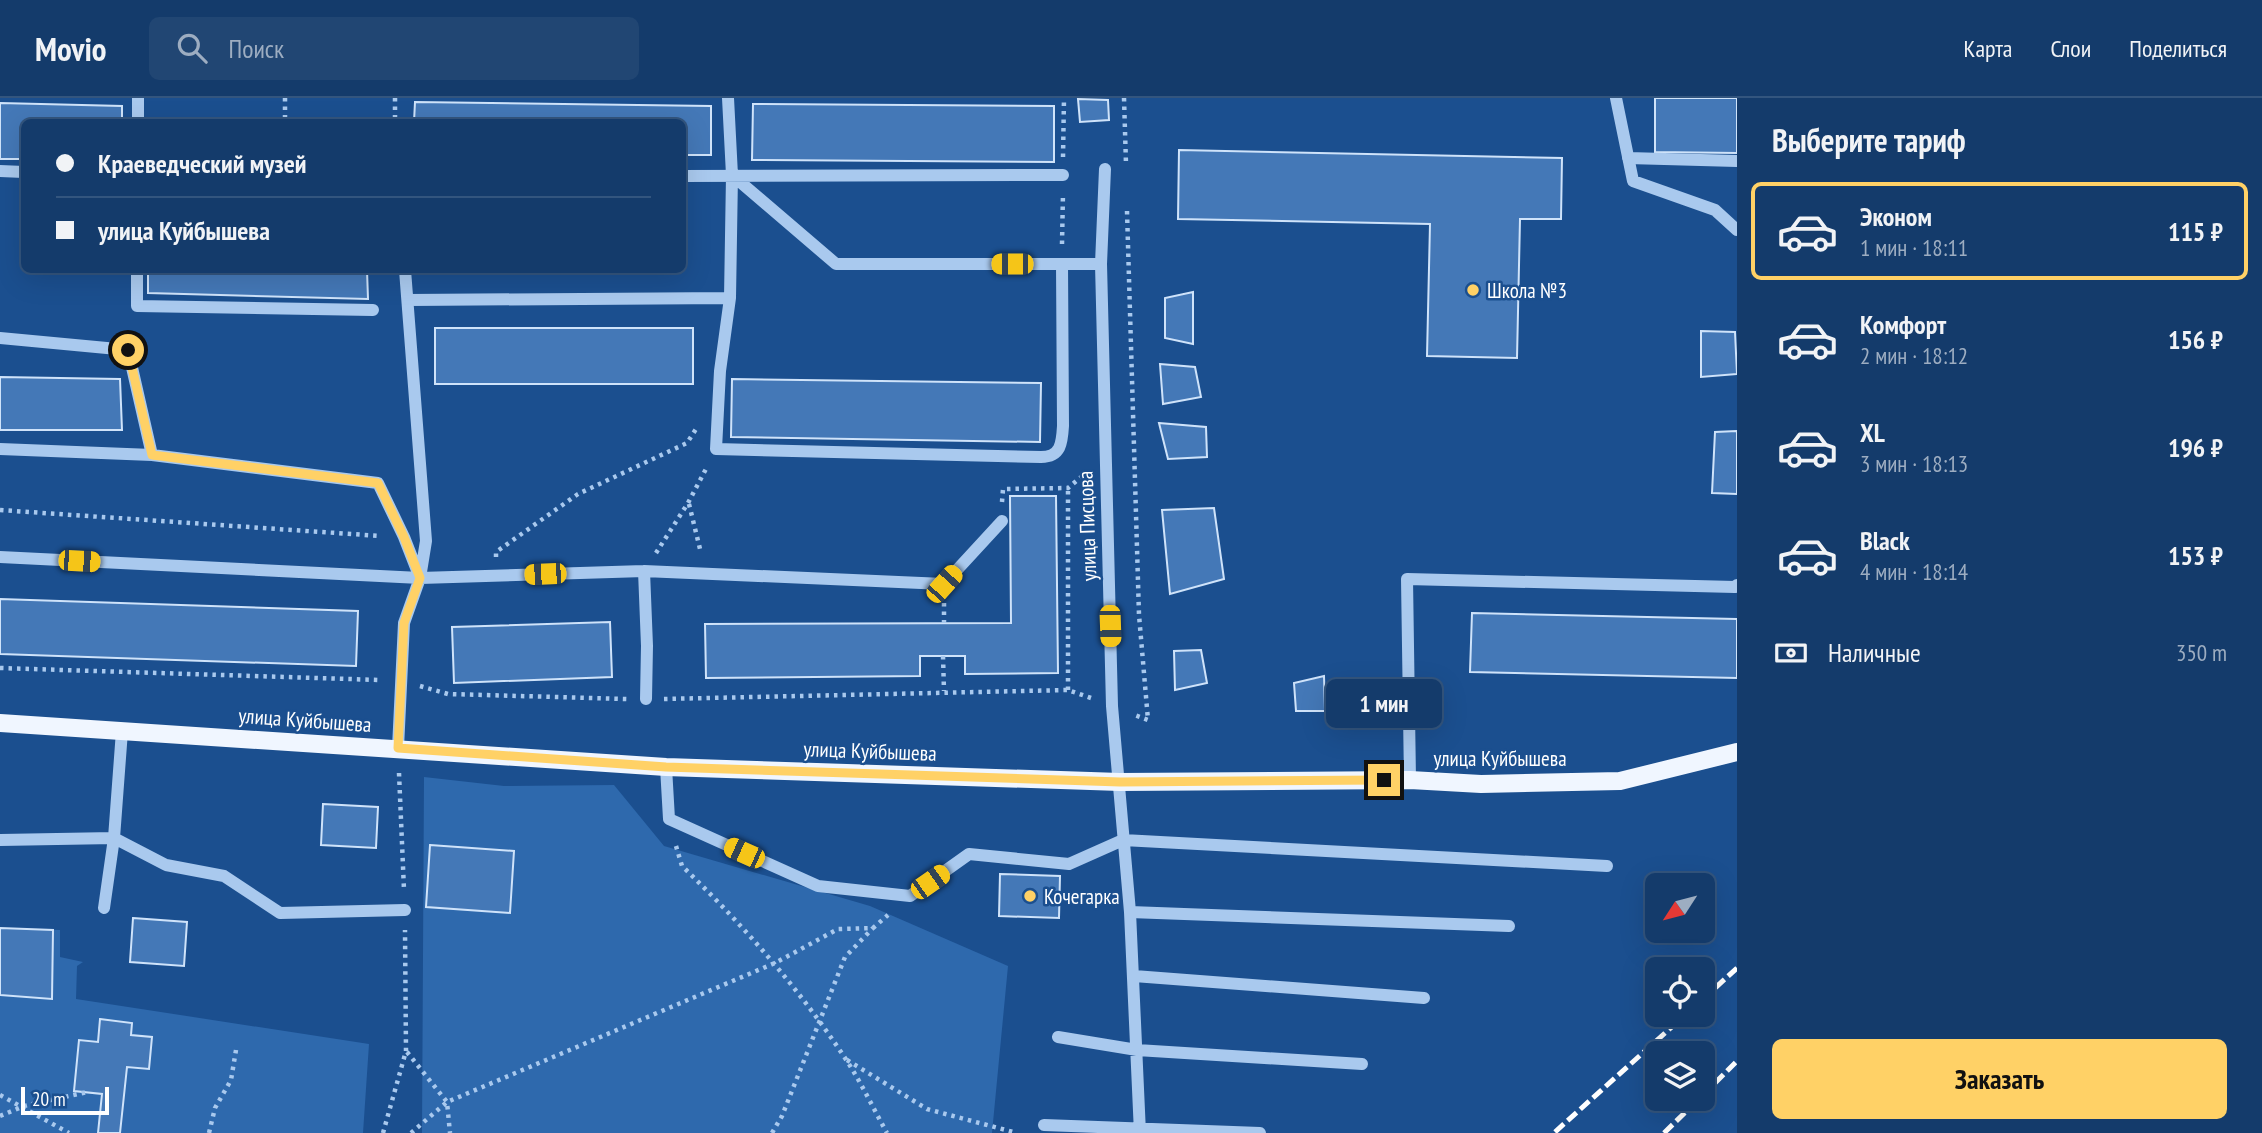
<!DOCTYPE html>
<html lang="ru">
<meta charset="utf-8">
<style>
body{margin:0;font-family:"PT Sans Narrow",sans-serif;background:#214673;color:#f1f3f6;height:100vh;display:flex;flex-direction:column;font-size:26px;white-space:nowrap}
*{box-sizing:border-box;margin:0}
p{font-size:23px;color:#9dadc1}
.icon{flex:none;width:38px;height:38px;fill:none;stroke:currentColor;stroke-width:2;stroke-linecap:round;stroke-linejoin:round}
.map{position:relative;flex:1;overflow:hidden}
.details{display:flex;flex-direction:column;background:#143b6b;width:525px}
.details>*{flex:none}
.guide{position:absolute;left:21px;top:21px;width:665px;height:154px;border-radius:10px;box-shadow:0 7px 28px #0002,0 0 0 2px #33557e;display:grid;align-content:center;height:154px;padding:0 35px;background:#143b6b}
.needle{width:46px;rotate:234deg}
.fabs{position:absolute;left:1645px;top:775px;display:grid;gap:14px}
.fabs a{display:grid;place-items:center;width:70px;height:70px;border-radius:10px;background:#143b6b;box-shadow:0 7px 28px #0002,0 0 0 2px #33557e;font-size:35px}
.scale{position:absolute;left:21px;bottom:18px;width:88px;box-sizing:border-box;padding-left:7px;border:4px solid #fff;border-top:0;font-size:19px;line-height:24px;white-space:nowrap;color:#fff;-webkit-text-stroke:5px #1b4f8f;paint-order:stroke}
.end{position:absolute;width:32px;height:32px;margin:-16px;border:9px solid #ffd166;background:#111;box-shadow:0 0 0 4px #111}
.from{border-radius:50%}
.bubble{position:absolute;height:49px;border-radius:10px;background:#143b6b;box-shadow:0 7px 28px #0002,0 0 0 2px #33557e;font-size:23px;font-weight:700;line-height:49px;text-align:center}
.car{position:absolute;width:21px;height:42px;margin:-21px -10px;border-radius:9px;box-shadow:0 0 5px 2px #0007;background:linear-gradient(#f5c518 24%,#345 0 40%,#f5c518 0 76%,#345 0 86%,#f5c518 0)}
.guide b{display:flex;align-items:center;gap:24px;height:66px;font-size:26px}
.guide b+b{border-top:2px solid #33557e}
.guide i{width:18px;height:18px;background:#f1f3f6}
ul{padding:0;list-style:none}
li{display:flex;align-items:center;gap:21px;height:98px;margin:0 14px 10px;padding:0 21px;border:4px solid transparent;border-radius:10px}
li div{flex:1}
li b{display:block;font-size:26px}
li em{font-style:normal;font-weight:700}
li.selected{border-color:#ffd166}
li>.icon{width:63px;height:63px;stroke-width:1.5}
h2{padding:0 35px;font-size:32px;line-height:84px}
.pay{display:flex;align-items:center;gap:18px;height:77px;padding:0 35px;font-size:26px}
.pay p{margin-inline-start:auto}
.action{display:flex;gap:14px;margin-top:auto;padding:14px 35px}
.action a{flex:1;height:80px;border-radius:10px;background:#ffd166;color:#111;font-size:28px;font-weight:700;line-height:80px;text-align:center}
header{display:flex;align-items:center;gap:42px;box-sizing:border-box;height:98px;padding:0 35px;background:#143b6b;border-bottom:2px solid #33557e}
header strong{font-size:33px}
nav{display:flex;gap:38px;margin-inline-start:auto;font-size:24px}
.search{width:490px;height:63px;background:#214673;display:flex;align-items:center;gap:18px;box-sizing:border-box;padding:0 24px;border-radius:10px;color:#9dadc1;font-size:26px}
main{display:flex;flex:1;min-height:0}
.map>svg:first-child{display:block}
</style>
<header>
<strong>Movio</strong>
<div class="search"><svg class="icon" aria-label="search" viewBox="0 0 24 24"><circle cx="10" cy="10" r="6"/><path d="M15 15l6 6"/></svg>Поиск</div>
<nav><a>Карта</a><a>Слои</a><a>Поделиться</a></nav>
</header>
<main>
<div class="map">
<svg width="1737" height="1035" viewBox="0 0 1737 1035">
<rect width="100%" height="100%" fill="#1b4f8f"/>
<path fill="#2e69ad" d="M424,679l80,9 110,-1 50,61 206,60 138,60 -16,167h-570z
M0,830l60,2v27l23,5 -6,4 -1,33 293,45 -6,89h-363z"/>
<path fill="#4478b7" stroke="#cfe3fa" stroke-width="2" d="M1655,0h82v55l-82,-1z
M1078,1l30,1 1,20 -29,2z
M415,4l296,4v49h-29v-33h-268z
M0,5l122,3v16h-98v37h-24z
M753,6l301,2v56l-302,-2z
M1179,52l383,8 -1,61h-41l-3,139 -90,-2 3,-132 -252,-5z
M148,172h219l1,29 -220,-6z
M1193,194v52l-28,-6v-40z
M435,230h258v56h-258z
M1701,233l34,1 2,42 -36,3z
M1160,266l35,3 6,30 -38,7z
M0,279l120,2 2,51h-122z
M732,281l309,4 -1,59 -309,-5z
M1159,325l47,4 1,30 -39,2z
M1737,333v63l-25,-1 3,-61z
M1010,398h46l2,177 -93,1v-18h-45v20l-214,2 -1,-54 306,-1z
M1214,410l10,71 -54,15 -8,-84z
M0,501l358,12 -2,55 -356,-12z
M1472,515l265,6v59l-267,-6z
M610,524l2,55 -158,6 -2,-56z
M1201,552l6,33 -32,7 -1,-39z
M1324,578l1,35h-29l-2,-28z
M323,706l55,3 -2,41 -55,-3z
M430,747l84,6 -4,62 -84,-6z
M1000,776l60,2 -1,42 -60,-2z
M133,820l54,4 -3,44 -54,-4z
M0,830l53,2 -1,69 -52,-4z
M100,921l32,4 -1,12 21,2 -3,32 -22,-2 -7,66h-22l4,-39 -28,-3 5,-51 19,2z
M1657,989v12h18l-9,9 -15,-14z"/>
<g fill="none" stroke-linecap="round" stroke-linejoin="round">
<path stroke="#a9c9ee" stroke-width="4.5" stroke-dasharray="3.5 5" stroke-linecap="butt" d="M285,0v24
M395,0v24
M1124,0l2,66
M1063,59l1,-59
M1127,113l12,404 9,105 -16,-6
M1062,146l1,-51
M1002,404l1,-13 65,-1 19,-16
M689,406l12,49
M0,412l380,26
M656,455l32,-50 19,-36
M496,459v-5l82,-58 109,-51 9,-14
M944,505v20
M943,558l1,35
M0,570l380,12
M420,588l28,8 179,5
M1068,592v-202
M664,601l404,-9 23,8
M399,675l5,117
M676,748l6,20c60,58 116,121 163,192 16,24 28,50 42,75
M407,954l40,50 3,31
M847,962l80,49 90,24
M0,997l69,38
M0,1018l24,-10 63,-14
M209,1035l6,-25 16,-28 5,-30
M383,1035l23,-82 -1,-121
M411,1035l36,-31 328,-139 63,-34 35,-1 15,-13
M772,1035l10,-17 63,-159 28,-29"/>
<path stroke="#a9c9ee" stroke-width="12" d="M728,0l4,77 -2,123 -10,73 -4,78 325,8c20,0 21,-14 22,-31l-1,-162
M1616,0l17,83 82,29 22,20
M138,24v-24
M1628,60l109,3
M1105,71l-4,95 11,442 18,206 10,221
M0,73l24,1
M732,77l104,89h265
M682,78l381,-1
M137,172v36l236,4
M408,202l322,-2
M0,240l128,12 24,105
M0,351l152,6 226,28 26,54 16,41
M0,459l420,21 224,-7 300,13 58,-63
M644,473l3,75 -1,53
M398,650l6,-125 16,-45 6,-37 -21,-271
M666,669l3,52 149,67 92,10 59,-42 100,10 54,-24 484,26
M1410,682l-3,-201 328,8 2,-2
M0,742l114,-2 52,27 58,11 56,37 125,-3
M104,810l10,-70 8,-107
M1130,814l379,14
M1134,878l290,22
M1058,939l79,13 225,14
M1044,1027l216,8"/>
<path stroke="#f0f6ff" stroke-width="18" d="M0,625l666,44 454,15 290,-2 71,4 139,-3 117,-29"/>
<path stroke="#fff" stroke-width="5" stroke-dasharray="12 5" stroke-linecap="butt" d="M1703,901l34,-31
M1703,997l34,-34
M1555,1034l130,-117
M1664,1035l35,-34"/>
</g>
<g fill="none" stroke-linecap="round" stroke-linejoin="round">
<path stroke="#ffd166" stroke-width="9" d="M128,252l24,105 226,28 26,54 16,41 -16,45 -6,125 268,19 214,7 240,8 264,-2"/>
</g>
<g fill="#ffd166" stroke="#1b4f8f" stroke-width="2.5">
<circle cx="1473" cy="192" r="7"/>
<circle cx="1030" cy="798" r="7"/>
</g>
<g text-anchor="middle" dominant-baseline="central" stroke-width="5" stroke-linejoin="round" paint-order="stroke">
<g font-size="21" fill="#fff" stroke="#1b4f8f" text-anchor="start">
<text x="1487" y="192">Школа №3</text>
<text x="1044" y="798">Кочегарка</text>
</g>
<g font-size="21" fill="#fff" stroke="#1b4f8f">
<text transform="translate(1087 428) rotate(-92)">улица Писцова</text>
<text transform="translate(305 622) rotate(4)">улица Куйбышева</text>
<text transform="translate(870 653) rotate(2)">улица Куйбышева</text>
<text x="1500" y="660">улица Куйбышева</text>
</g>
</g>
</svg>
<div class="fabs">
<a><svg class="needle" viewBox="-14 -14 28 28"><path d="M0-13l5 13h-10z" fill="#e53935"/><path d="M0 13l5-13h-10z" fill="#9dadc1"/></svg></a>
<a><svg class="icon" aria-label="locate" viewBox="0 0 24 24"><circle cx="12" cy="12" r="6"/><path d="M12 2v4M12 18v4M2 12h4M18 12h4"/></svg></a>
<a><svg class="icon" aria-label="layers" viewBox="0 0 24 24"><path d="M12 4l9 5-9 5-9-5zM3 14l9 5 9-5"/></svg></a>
</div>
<div class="scale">20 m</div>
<i class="end from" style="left:128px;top:252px"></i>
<i class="end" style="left:1384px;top:682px"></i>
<div class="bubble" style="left:1326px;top:581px;width:116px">1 мин</div>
<i class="car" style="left:1012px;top:166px;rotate:270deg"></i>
<i class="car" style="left:79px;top:463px;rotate:93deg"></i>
<i class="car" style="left:545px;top:476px;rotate:268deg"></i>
<i class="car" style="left:944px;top:486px;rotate:42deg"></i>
<i class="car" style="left:1110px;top:528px;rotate:178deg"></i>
<i class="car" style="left:744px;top:755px;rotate:294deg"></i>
<i class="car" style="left:930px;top:784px;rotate:55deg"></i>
<div class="guide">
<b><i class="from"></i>Краеведческий музей</b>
<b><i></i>улица Куйбышева</b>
</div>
</div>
<section class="details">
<h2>Выберите тариф</h2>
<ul>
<li class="selected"><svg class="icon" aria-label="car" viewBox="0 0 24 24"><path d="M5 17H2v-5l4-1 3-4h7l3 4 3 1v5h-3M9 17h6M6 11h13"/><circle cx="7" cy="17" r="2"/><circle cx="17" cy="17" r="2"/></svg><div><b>Эконом</b><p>1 мин · 18:11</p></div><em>115 ₽</em></li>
<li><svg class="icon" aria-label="car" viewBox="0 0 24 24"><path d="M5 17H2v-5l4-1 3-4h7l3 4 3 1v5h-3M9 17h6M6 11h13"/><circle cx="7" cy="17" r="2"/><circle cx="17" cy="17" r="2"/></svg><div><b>Комфорт</b><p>2 мин · 18:12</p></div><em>156 ₽</em></li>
<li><svg class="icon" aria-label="car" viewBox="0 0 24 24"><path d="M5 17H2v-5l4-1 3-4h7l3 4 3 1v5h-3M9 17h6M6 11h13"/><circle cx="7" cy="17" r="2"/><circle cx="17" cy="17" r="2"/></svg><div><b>XL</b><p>3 мин · 18:13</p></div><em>196 ₽</em></li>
<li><svg class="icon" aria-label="car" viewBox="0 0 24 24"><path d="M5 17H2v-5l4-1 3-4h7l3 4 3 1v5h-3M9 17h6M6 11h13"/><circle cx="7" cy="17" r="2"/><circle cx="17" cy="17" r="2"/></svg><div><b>Black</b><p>4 мин · 18:14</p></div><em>153 ₽</em></li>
</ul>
<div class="pay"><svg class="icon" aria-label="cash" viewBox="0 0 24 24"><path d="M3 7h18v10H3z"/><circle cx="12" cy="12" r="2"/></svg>Наличные<p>350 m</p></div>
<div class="action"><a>Заказать</a></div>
</section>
</main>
